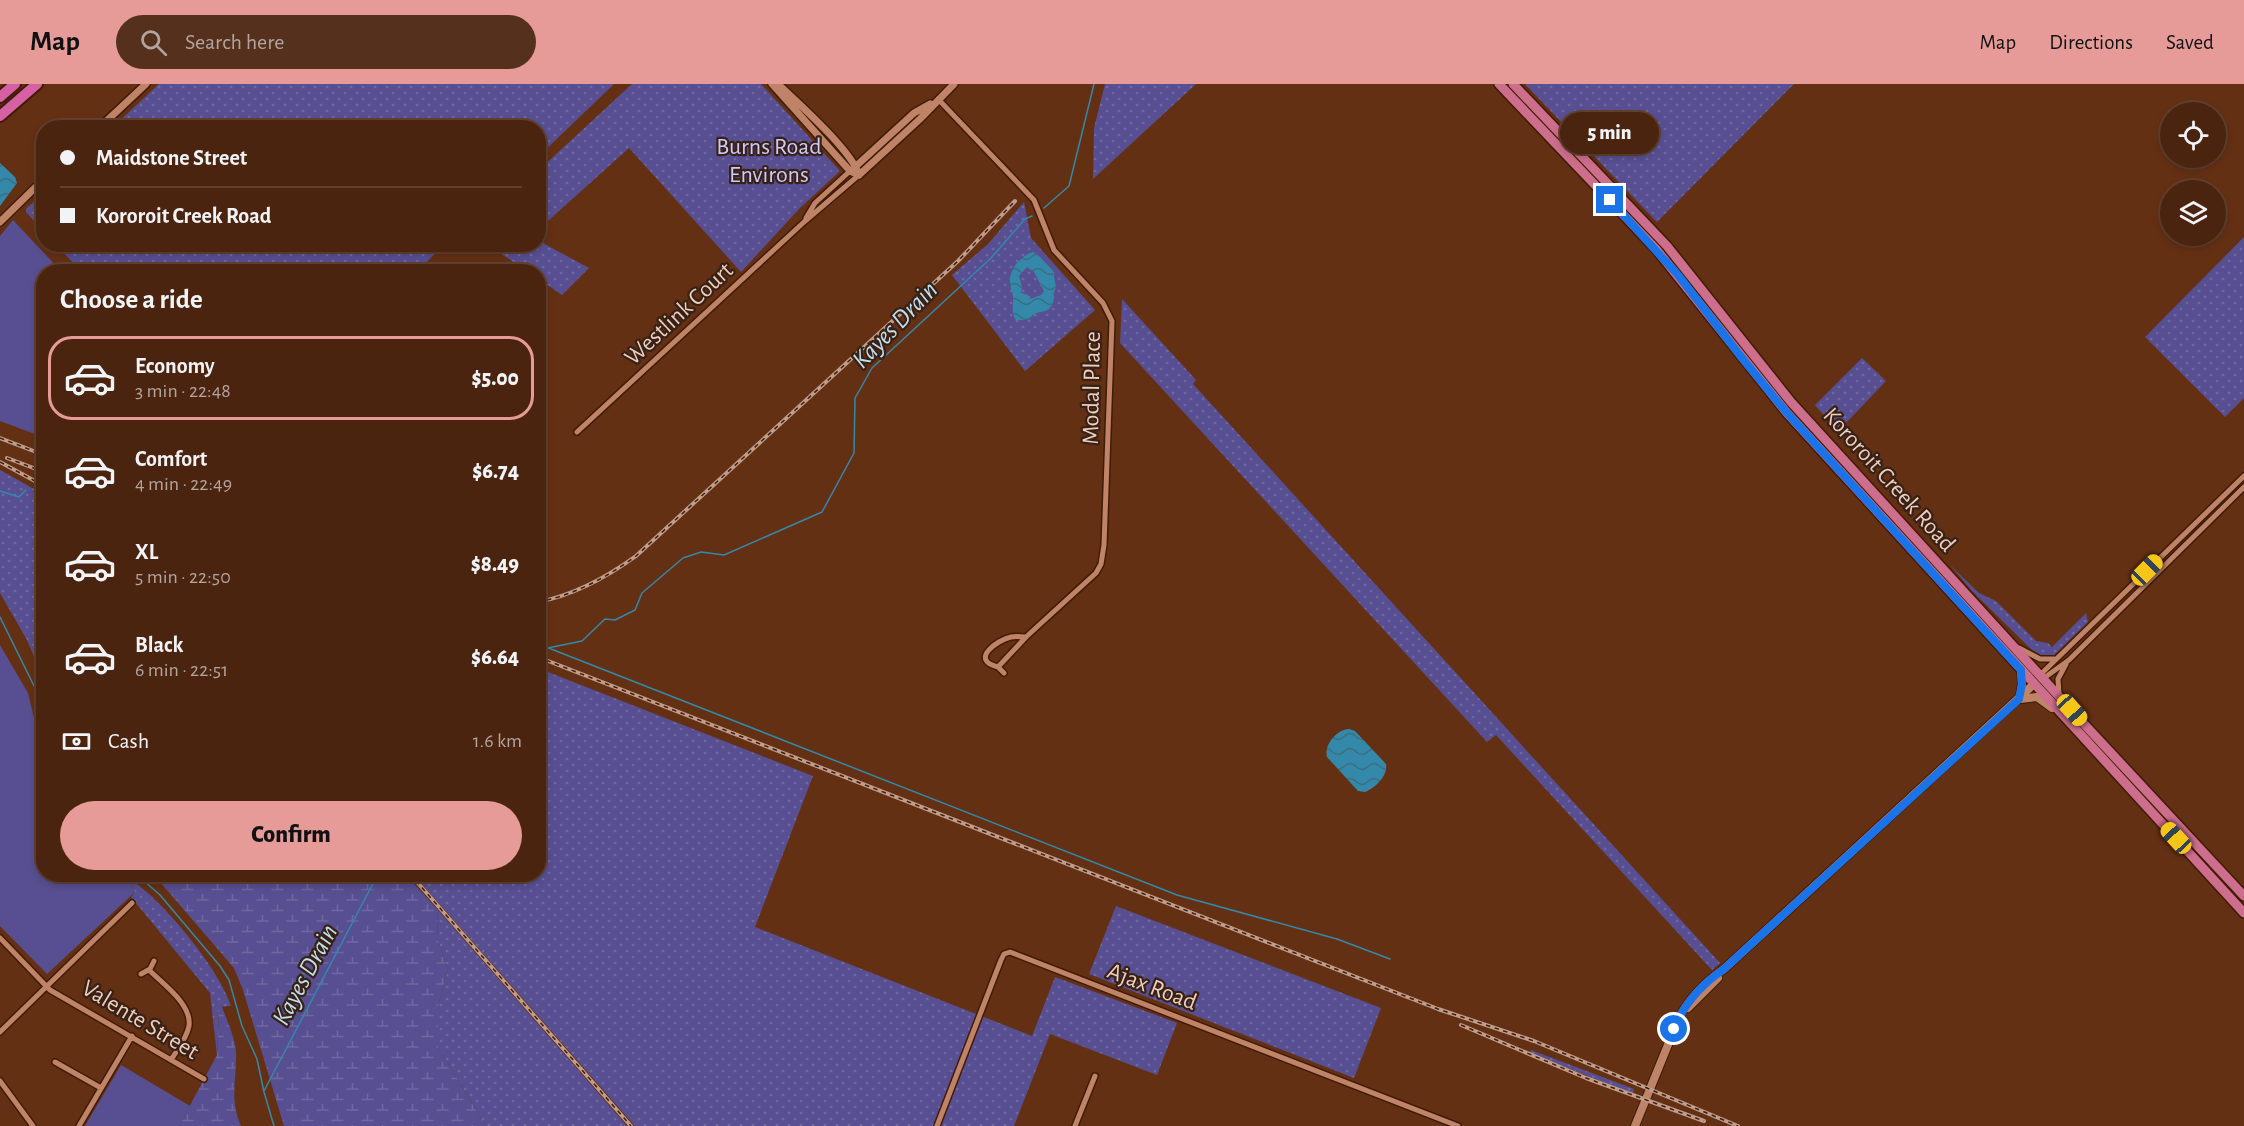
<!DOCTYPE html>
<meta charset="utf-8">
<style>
body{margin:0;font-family:"Alegreya Sans",sans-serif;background:#55301d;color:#f1f3f6;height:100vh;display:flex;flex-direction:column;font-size:22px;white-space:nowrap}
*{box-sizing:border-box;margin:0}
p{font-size:20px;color:#b2a49e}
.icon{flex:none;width:33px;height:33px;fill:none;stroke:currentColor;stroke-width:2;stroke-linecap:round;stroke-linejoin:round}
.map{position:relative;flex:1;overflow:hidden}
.details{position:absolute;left:36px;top:180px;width:510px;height:618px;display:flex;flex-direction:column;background:#4b240f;border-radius:24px;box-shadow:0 3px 9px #0003,0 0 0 2px #62412f}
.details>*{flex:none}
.top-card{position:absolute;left:36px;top:36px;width:510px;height:132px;border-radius:24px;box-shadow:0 3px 9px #0003,0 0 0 2px #62412f;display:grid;align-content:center;height:132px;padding:0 24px;background:#4b240f}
.fabs{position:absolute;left:2160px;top:18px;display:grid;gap:12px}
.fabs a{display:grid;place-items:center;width:66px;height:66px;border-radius:50%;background:#4b240f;box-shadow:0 3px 9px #0003,0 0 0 2px #62412f;font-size:30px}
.end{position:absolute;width:27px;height:27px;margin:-14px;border:8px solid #1a73e8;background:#fff;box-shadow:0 0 0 3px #fff}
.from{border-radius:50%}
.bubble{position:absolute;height:42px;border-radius:21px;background:#4b240f;box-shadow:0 3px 9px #0003,0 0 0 2px #62412f;font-size:20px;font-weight:800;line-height:42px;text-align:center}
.car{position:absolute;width:18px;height:36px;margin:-18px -9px;border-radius:8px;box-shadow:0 0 4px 2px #0007;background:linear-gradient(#f5c518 24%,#345 0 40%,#f5c518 0 76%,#345 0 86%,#f5c518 0)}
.top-card b{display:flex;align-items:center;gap:21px;height:57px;font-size:22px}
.top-card b+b{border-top:2px solid #62412f}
.top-card i{width:15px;height:15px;background:#f1f3f6}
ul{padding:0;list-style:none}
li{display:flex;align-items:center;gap:18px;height:84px;margin:0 12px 9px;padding:0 12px;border:3px solid transparent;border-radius:24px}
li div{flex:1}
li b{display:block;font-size:22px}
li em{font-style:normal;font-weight:800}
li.current{border-color:#e69b98}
li>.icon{width:54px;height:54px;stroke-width:1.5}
h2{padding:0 24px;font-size:27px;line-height:72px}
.pay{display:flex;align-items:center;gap:15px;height:66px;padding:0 24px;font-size:22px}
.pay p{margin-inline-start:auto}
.action{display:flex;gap:12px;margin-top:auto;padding:12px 24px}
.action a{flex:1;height:69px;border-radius:36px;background:#e69b98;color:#111;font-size:24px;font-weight:800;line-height:69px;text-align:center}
header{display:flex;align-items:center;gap:36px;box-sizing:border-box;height:84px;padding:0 30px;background:#e69b98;color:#111}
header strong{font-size:28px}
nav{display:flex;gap:33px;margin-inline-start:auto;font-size:21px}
.search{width:420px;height:54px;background:#55301d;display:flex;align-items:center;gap:15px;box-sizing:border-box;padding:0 21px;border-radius:33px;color:#b2a49e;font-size:22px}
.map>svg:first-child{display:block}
</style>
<header>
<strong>Map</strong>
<div class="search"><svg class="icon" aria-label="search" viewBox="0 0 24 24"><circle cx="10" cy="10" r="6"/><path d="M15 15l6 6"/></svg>Search here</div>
<nav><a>Map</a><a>Directions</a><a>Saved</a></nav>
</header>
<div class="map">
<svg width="2244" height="1042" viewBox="0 0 2244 1042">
<defs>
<pattern id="grass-dots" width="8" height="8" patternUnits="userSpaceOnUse" patternTransform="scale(1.5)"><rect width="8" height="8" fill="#574f91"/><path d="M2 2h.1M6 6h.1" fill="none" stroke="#6f679f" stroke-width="1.8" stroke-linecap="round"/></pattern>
<pattern id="wetland-marsh" width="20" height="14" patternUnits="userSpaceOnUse" patternTransform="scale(1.5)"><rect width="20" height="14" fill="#574f91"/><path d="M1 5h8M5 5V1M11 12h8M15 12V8" fill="none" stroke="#6f679f"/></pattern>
<pattern id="water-waves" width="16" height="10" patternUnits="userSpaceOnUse" patternTransform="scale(1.5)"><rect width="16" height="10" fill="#3488a9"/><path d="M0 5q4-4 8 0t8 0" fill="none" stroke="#3b6e82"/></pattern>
</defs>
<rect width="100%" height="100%" fill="#643014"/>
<path fill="url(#grass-dots)" d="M159,0h455l-75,72 -1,-28 -425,-1z
M632,0h129l79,87 -40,37 -59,64 -112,-124 -90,81v-59z
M1105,0h91l-103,95 1,-51z
M1525,0h269l-137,138z
M43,109v38l-17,-19v-3z
M1024,118l7,36 64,72 -70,61 -73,-96 36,-31z
M2244,153v161l-19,19 -80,-80z
M539,157l50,27 -27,27 -23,-16 -1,-7 -11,-1 -39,-26 50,-1z
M56,161h388l-28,27 -335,-1z
M1122,215l74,81 -3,4 527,579 -8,7 -216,-235 -9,7 -367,-399z
M1862,274l24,23 -42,44 -9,3 -20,-23z
M0,386l43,24v184l-16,-38 -27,-47z
M1950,481l29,28 17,8 40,40 12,2 4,4 34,-34 2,9 -34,33 -4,2 -8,-1 -11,-7 -58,-57z
M548,588l265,104 -58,151 277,109 23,-59 122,46 -20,52 -107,-41 -36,92h-379l-221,-251 124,-1v-197z
M124,791c35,20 95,93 107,131l-12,1 -2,48 -7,-62 -79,-96 4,-5z
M1116,822l265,102 -27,70 -265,-104z
M438,826l189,216h-141l-48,-79v-40l10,-38 -11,-31z
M1531,966l103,39 -1,5 -103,-41z"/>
<path fill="url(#wetland-marsh)" d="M154,791h252l32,35 -1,28 11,31 -10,38v40l48,79h-202l-41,-136 -9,-22z
M219,923h3c5,14 13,30 14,45 1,28 -7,46 5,74h-62l38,-71z"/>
<path fill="#574f91" d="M13,136l48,51 -17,1 -1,165 -43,-16v-185z
M0,561l28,48 15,62 1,119 80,1 11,17 -88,82 -47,-48z
M121,981l69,41 -11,20h-94z"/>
<path fill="url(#water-waves)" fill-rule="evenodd" d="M0,79l15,14 2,6 -17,23z
M1033,168l7,5 13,14 3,17c-4,6 -1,9 -3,15 -4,10 -11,8 -17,10 -3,2 -5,5 -8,7h-12c-6,-8 -2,-15 -3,-24 -1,-5 -3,-9 -3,-14 -1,-13 12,-27 23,-30zM1027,183l7,5 10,19 -3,4 -11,4 -2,-4 -7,-2 1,-6 -3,-11z
M1349,645l6,2 31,33c2,12 -11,24 -21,28l-7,-1 -31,-34c-3,-12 9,-27 22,-28z"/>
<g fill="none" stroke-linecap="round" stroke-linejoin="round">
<path stroke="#3488a9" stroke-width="1.5" d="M1044,124l25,-22 25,-102
M0,407l19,6 7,-7
M0,533l39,79 5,23
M546,563l631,248 160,44 53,20
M538,566l44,-9 23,-22 10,1 20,-10 7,-17 41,-35 18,-6 23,3 98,-43 32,-59 1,-55 17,-30 119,-110 34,-39 7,-3
M136,790l24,21 60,71 9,14 13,46 15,33 7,33 10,34
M179,790l1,9
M264,1007l114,-217"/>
<defs>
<path id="minor" d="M938,15l96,101 20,50 49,53 9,18 -8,224 -3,19 -5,9 -70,64c-4,0 -10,-1 -15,0 -14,3 -42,23 -13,30l28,-30
M806,134l9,-15 35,-32
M577,348l227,-210 55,-47
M2019,564l21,11h14
M998,583l6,6
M2040,591l204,-199
M2044,594l25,-18 175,-173
M2059,610l-1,-15 8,-15
M0,854l50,52 154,89
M149,886c14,14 43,34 40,56 -2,12 -12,24 -18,34
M141,890l9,-5 4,-8
M0,948l132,-129
M55,978l46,26
M0,997l33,45
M79,1042l53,-90
M937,1042l64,-166 3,-6 6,-2 448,174
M1075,1042l20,-50"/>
<path id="tertiary" d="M772,0l78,87 9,4
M778,0c20,19 74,67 81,91
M99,44l47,-44
M854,84l60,-55 16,-9
M859,91l61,-56 34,-35
M0,138l44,-43"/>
<path id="secondary" d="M2020,613l2,-13 -1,-14
M2020,615l17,-2 15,11
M1688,924l30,-30
M1674,945c10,-26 27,-44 50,-60l310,-285
M1635,1042l41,-101"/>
<path id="primary" d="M1499,0l157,165 131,164 457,500
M1513,0l154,162 124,156 294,323 159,171"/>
<path id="motorway" d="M0,13l15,-13
M0,32l37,-32"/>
</defs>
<use href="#minor" stroke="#411b05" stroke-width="8"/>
<use href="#tertiary" stroke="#411b05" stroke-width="10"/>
<use href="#secondary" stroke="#411b05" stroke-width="10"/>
<use href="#primary" stroke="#411b05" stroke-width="12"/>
<use href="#motorway" stroke="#411b05" stroke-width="14"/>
<use href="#minor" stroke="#bf8467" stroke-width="5"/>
<use href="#tertiary" stroke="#bf8467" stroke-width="7"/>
<use href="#secondary" stroke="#bf8467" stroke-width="8"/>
<use href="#primary" stroke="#cd6e8c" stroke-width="9"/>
<use href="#motorway" stroke="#d660a4" stroke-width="10"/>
<defs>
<path id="rail" d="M0,354l44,17
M7,374l37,14
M0,378l44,24
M538,518c37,-7 69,-25 98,-46l322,-295 57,-60
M538,573l900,352 96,32 204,85
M410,790l221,252
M1461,941l125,53 118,43"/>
</defs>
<use href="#rail" stroke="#c29c89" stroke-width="4"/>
<use href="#rail" stroke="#382115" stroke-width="1.5" stroke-dasharray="4.5" stroke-linecap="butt"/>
</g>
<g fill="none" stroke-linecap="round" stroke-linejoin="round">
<path stroke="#1a73e8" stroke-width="8" d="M1610,116l68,75 64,83 45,55 234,257 1,14 -3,15 -295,270c-23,16 -40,34 -50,60"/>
</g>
<g text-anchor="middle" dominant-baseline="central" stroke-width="4.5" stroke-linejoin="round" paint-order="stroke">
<g font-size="24" fill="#ccc9ff" stroke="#382115">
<text x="769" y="63">Burns Road<tspan x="769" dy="28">Environs</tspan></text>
</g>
<g font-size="24" fill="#edcdbe" stroke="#382115">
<text transform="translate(679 230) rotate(-43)">Westlink Court</text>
<text transform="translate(1092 304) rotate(-89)">Modal Place</text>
<text transform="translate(1889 396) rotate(48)">Kororoit Creek Road</text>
<text transform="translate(1152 903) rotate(21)">Ajax Road</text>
<text transform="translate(140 936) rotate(31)">Valente Street</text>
</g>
<g font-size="26" font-style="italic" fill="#c0deec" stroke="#382115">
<text transform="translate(895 241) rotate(-46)">Kayes Drain</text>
<text transform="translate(305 891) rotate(-62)">Kayes Drain</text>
</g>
</g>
</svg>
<div class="fabs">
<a><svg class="icon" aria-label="locate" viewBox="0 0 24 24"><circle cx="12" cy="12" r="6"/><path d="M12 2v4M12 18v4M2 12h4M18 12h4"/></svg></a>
<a><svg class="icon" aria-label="layers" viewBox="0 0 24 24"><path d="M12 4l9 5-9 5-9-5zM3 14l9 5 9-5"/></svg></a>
</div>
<i class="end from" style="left:1674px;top:945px"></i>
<i class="end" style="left:1610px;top:116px"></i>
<div class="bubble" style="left:1560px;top:28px;width:99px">5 min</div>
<i class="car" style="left:2147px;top:486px;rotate:45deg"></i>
<i class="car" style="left:2072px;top:626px;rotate:138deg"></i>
<i class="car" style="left:2176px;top:754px;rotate:317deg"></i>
<div class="top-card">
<b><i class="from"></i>Maidstone Street</b>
<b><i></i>Kororoit Creek Road</b>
</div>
<section class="details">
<h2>Choose a ride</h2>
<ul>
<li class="current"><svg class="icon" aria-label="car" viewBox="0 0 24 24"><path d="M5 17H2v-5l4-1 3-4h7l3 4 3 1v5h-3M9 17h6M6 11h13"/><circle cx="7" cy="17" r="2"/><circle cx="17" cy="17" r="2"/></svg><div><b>Economy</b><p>3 min · 22:48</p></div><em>$5.00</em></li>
<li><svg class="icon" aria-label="car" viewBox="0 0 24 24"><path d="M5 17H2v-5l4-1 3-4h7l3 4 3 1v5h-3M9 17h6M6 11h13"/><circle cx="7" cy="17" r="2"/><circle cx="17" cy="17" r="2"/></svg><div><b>Comfort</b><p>4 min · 22:49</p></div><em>$6.74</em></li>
<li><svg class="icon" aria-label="car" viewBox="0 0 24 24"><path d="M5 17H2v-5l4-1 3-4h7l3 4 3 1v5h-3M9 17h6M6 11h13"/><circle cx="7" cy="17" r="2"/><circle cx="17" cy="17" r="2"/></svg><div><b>XL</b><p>5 min · 22:50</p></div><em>$8.49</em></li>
<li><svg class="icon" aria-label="car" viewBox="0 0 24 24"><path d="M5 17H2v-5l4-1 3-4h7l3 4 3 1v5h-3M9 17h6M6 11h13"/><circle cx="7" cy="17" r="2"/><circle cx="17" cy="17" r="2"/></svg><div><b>Black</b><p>6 min · 22:51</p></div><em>$6.64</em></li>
</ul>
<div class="pay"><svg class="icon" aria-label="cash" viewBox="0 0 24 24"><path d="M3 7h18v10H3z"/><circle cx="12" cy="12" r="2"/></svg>Cash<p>1.6 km</p></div>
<div class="action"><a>Confirm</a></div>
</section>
</div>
